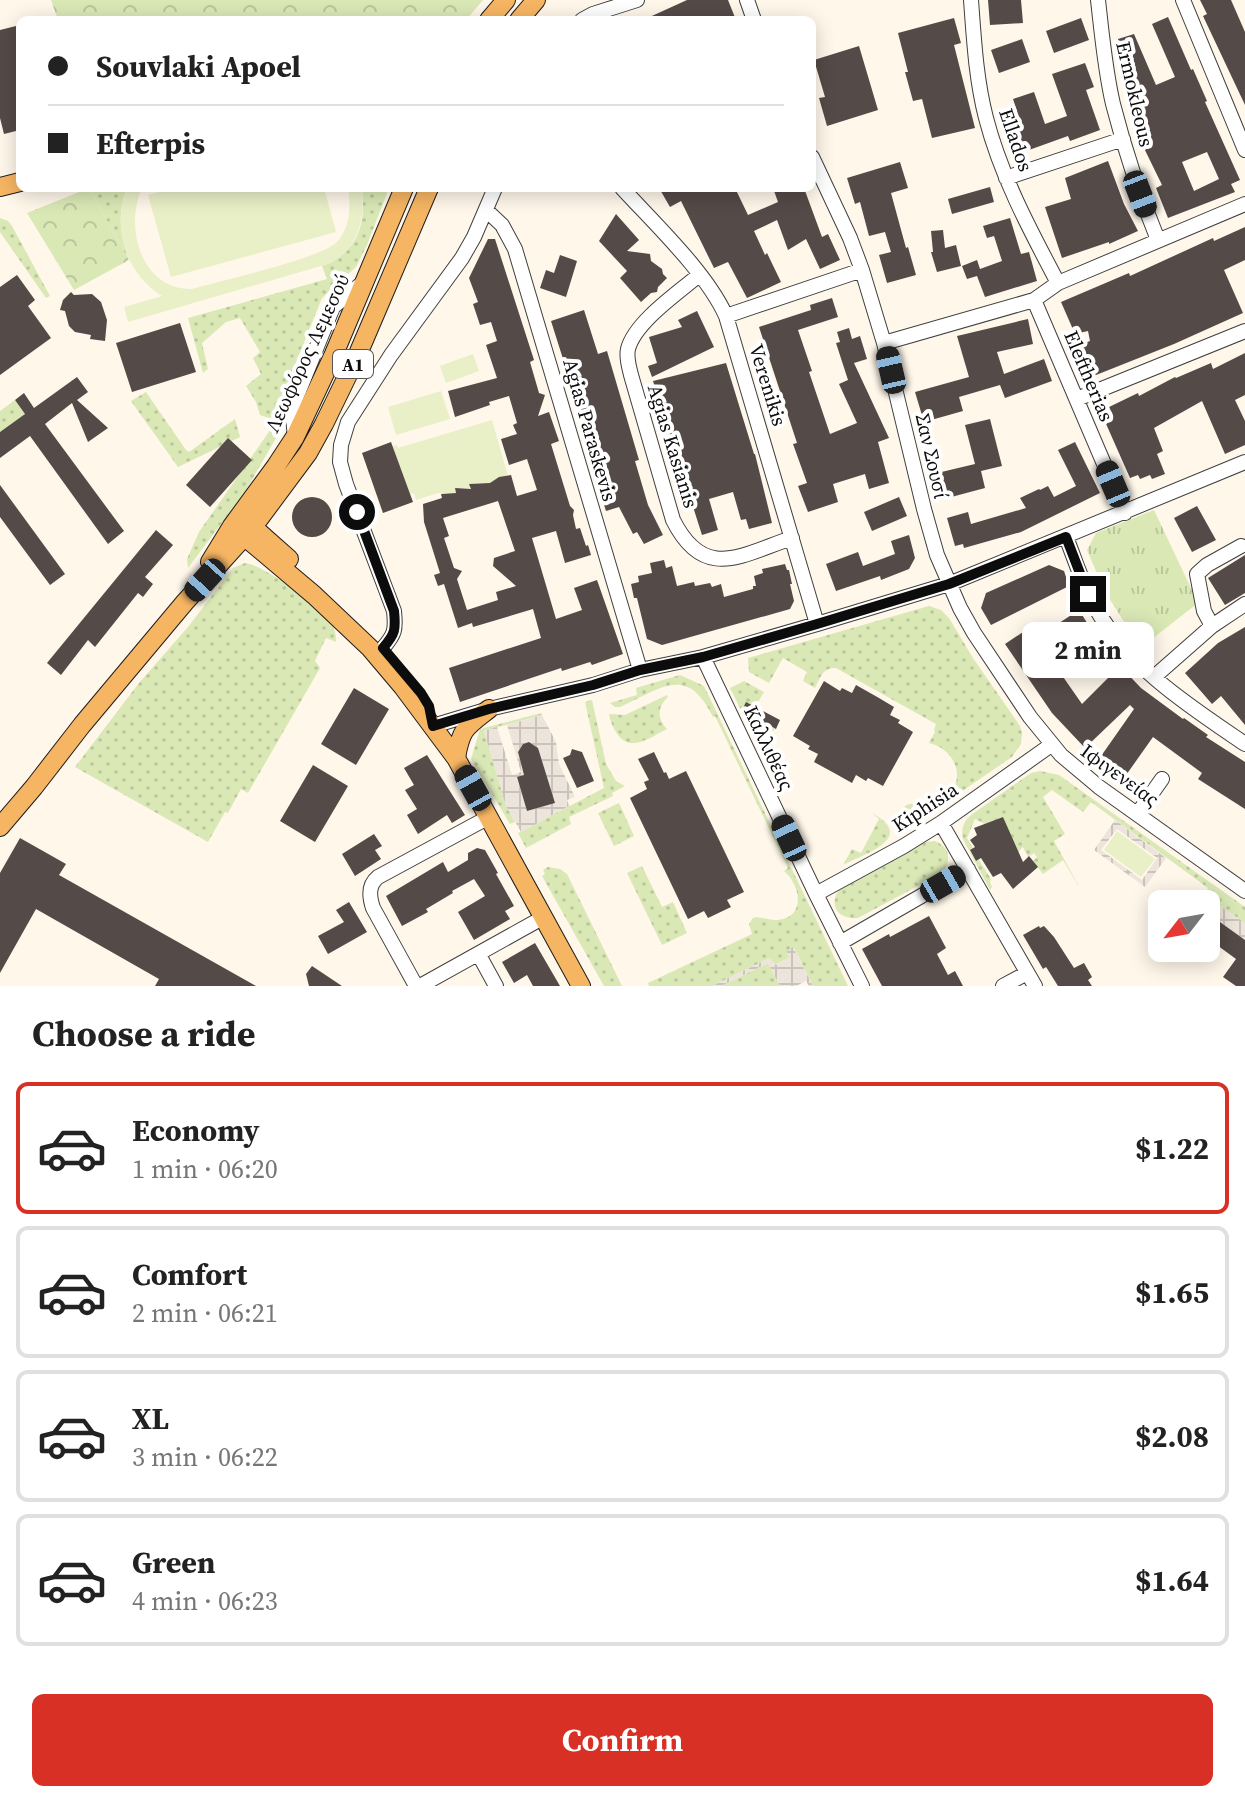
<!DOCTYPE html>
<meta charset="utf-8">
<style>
body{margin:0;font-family:"Source Serif 4",serif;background:#f2f2f2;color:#222;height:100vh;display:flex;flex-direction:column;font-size:30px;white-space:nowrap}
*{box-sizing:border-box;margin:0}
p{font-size:26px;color:#767676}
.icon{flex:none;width:44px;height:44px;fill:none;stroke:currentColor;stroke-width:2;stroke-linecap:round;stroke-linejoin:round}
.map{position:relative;height:986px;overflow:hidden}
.sheet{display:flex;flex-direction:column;background:#fff;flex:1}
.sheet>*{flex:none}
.top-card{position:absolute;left:16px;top:16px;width:800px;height:176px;border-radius:12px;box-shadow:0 4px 20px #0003;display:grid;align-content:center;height:176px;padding:0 32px;background:#fff}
.needle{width:52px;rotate:239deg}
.tools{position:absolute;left:1148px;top:890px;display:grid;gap:16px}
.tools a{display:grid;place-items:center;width:72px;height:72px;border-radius:12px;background:#fff;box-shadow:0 4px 20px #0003;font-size:40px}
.end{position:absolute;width:36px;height:36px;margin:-18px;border:10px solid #0c0c0c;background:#fff;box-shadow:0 0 0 4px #fff}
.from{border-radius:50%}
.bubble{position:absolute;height:56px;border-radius:12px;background:#fff;box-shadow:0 4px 20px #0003;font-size:26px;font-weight:700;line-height:56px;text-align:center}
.car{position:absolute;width:24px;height:48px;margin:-24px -12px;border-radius:10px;box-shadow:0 0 6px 2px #0007;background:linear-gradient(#222 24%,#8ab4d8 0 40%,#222 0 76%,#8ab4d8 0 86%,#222 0)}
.top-card b{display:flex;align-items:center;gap:28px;height:76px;font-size:30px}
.top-card b+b{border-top:2px solid #e0e0e0}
.top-card i{width:20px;height:20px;background:#222}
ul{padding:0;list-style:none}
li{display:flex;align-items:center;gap:24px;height:132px;margin:0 16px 12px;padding:0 16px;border:4px solid #e0e0e0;border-radius:12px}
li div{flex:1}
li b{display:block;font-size:30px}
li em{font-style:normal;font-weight:700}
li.selected{border-color:#d93025}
li>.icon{width:72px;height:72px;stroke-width:1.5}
h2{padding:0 32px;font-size:36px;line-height:96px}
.cta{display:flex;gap:16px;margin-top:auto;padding:16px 32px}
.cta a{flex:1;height:92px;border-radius:12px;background:#d93025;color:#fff;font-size:32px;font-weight:700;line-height:92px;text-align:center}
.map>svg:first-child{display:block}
</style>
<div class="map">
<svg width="1245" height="986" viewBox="0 0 1245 986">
<defs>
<pattern id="grass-tufts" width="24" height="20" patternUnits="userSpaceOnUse" patternTransform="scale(2)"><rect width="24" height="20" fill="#dae8b6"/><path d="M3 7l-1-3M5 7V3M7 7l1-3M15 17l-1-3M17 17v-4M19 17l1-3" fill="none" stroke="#bac69b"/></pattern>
<pattern id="park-crowns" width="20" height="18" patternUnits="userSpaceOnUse" patternTransform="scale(2)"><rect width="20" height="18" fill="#dae8b6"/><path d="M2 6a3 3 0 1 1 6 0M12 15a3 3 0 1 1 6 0" fill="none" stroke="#bac69b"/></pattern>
<pattern id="garden-dots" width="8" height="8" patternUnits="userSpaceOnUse" patternTransform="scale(2)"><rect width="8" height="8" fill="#dae8b6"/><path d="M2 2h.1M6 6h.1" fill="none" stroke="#bac69b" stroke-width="1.8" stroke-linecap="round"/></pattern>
<pattern id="plaza-grid" width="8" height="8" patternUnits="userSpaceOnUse" patternTransform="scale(2)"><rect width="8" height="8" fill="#ede5db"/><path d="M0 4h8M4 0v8" fill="none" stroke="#cac3bb"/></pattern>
</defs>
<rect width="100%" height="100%" fill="#fff7ea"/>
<path fill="url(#grass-tufts)" d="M1154,510l44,93 -50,39 -22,-17 -22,-35 -17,-40 9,-17z"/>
<path fill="url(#park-crowns)" d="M51,0h432l-17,20h-408z
M89,188l40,72 -55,30 -47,-77z"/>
<path fill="url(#garden-dots)" d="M89,188h38c-10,25 -7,48 2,72z
M362,188h27l-22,57 -11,22 -34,31 -44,109 -2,31 -31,54 -57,76 -1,-9 12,-27 74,-106 -1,-7 -12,-4 -4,-13 -10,-16 15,-12 -8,-16 7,-6 -20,-34 -14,4 -24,21 6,26 -5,4 -15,-55 139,-39 -5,-13c37,-14 44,-42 40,-78z
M0,218l8,3 4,5 38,70 -4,2 -46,-66z
M146,392l40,58 3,2 46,-33 5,18 -62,30 -47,-66z
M15,400l10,14 -25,18v-21z
M245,563c20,2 74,44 87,61 3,5 4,11 4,18l-10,-4 -11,23 5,7 -72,125 -7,-4 -13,24 -3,-1 -17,30 -133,-75 64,-84 49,-56 45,-59z
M929,606l12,4 8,8 24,40 47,68 2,7 -1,11 -9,13 -104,71 -6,-6 -2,-6 5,-10c13,-7 29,2 42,-10 21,-19 6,-48 -18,-53l6,-11 -1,-2 2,-6 -100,-56c-13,-1 -16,10 -21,20l-12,-7 4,-9 -24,-14 -14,25 -20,-11 -1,-14z
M680,675l24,11 144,300h-35l-19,-38 -5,10 -14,7 -5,-7 -58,28h-63l-1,-3 104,-49 -3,-10 4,-6c10,-2 16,3 25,2 29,-3 22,-36 6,-49l4,-3 -73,-152 -2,1c-26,-53 -51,-29 -93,-10h-5l-5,-4 27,-8 -1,-7z
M744,681l20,11 -14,23 26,14c-8,4 -15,11 -23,5l-23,-46z
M667,695l1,2c-11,10 -11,22 -1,32 -18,9 -38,25 -51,3 -4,-6 -6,-12 -7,-18l16,1z
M592,700l14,64 10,17 9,5 -13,7 1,3 -44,21 2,7 -45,24 -8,-15 86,-45 -19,-86z
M541,713l1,2 -58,16 22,74 9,17 -5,2 -39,-65 9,-30z
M1040,771l19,4 186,132v16l-41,-28 4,-7 -117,-86 -8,10 -31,-22 -9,7 22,37 -11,7 27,49 -18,-30 -20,14 -10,-13 4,-4 -3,-4 -6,4 -5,-10 -5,5 -15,-35 -18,7 -10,-5 -8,19 6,10 -3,3 6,10 3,-1 12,19 -1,3 2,5 -2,3 -27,-51c-2,-10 0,-17 8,-24l60,-42z
M619,803l15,33 -20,10 -16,-33z
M872,813c45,25 -6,40 -29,52l9,-16 9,4 18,-34z
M935,841c15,6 17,20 7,32l-84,45c-22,2 -31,-15 -16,-32l84,-44z
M642,866l20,41 11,-5 14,31 -25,12 -35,-72z
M548,867l12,2 7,5 55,112h-18l-62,-110 3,-2 -2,-4z
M768,963l12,23h-59z"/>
<path fill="#e9efc7" d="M127,188h15c-18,39 -1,102 50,101 27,-8 132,-31 146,-48 12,-14 13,-35 10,-53h14c3,31 -3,59 -31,75l-203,59 -4,-15 38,-11c-36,-23 -51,-67 -35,-108z
M173,188h151l12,44 -165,45 -23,-82z
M473,354l6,17 -33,12 -6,-17z
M441,391l9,28 -54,16 -8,-28z
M492,420l16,56 -20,11 -2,-4 -16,1 1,5 -16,-1 1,5h-18l-22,7 -2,-7 -6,2 -15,-49 4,-1 1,3z
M1117,831l38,28 -14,18 -37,-27z"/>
<path fill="url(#plaza-grid)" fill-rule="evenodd" d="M542,715l14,27 3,22 16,33 -8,3 2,6 -48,26 -15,-26 -22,-75 13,-4 15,48 9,-3 -14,-47zM529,742l9,6 16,55 -27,8 -10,-33 7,-3 -6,-23 5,-8z
M1115,820l51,38 -21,29 -51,-37zM1117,829l40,29 -15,22 -41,-30z
M1204,895l41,28v17l-39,-28v-8h-8z
M793,947l20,39h-4l-3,-5 -10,5h-16l-12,-23 -47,23h-9l58,-28 6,7 13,-7 -2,-7z"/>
<path fill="#544a48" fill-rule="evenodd" d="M687,0h41l8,20h-93z
M988,0h33l2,23 -33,2z
M1200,0h31l14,32v73l-42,-89 4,-2z
M1168,17l23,53 2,-1 14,32 -2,1 35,78 -9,4 4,8 -67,26 -12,-30 6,-3 -20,-41 4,-3 -18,-44 4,-2 -10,-24 -4,-32 16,-5 22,51 19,-8 -23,-53zM1207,152l12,27 -25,12 -12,-29z
M954,18l7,25 -7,2 21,83 -43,10 -10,-39 -9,2 -8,-29h3l-10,-39z
M1081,18l8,22 -35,13 -8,-22z
M20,25v105l-16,4 -4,-16v-88z
M1022,39l8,23 -31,11 -8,-23z
M859,46l19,64 -51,16 -8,-28 6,-1 -11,-37z
M1085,63l9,24 -8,3 14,40 -30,11 -2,-5 -39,14 -3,-8 -8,3 -11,-30 10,-4 -4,-12 21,-7 11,32 22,-8 -15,-42z
M1108,161l16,43 14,27 -29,13v-2l-47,16 -17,-51 26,-8 -6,-21z
M900,162l8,26 -17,5 15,55 2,-1 8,28 -29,8 -8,-28 12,-3 -6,-20 -16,4 -9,-34 -5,2 -8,-26z
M990,187l4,15 -42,12 -4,-15z
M659,188h76l13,27 30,-13 -5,-14h31l18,49 6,-3 12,26 -20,9 -14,-30 -18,11 -11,-30 -23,11 11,24 2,-2 14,29 -34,16 -19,-36 -14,6 -33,-67 -11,6z
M616,214l23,26 -12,11 23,3 1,7 11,8 1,5 4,4 -9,9 -1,5 -6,1 -10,9 -21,-24 7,-7 -28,-30z
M1010,218l11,36 8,-2 8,29 -52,16 -8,-21 -10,3 -5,-13 15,-6 3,9 22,-8 -8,-25 -7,2 -4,-12z
M1245,227v33l-21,10 19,43 -69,31 -83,33 -12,-32 11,-4 -2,-10 -13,3 -14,-32 68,-29 1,3 83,-38 1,3z
M943,230l2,18 11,-3 5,21 -24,6 -6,-20h2l-2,-21z
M488,239h7l39,121 -4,2 9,31 6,2 -7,21 11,-4 10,29 -8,3 19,62 4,4 -1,5 3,14 4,-1 6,18 2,-1 3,10 -26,8 -9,-32 -24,7 24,81 26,-9 -8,-22 23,-8 26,74 -31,11 -2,-3 -28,9 -1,-3 -101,34 -11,-34 92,-30 -8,-29 -60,18 -1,-4 -14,5 -14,-44 -6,2 -4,-11 6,-2 -16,-51 -1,-18 19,-6 -1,-4 15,-1 -1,-5 16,1 -2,-5 21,-1 9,-6 12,-2 6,21 20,-6 -10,-31 -18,6 -8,-26 16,-5 -4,-9 4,-2 -8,-27 -20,6 1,3 -35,12 -7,-26 49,-13 -11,-33 11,-4 -6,-19 -11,3 -7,-21 5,-2 -9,-24zM498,501l17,50 -21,7 -1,8 23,20 -20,6 2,8 -31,10 -10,-31 5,-8 -8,-3 -10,-30 5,-2 -6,-18z
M560,255l17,6 -11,36 -26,-9 6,-18 8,3z
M17,275l18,25 -7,6 23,32 -51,37v-88z
M71,292l3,3 18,-1 9,8 6,18 -2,21 -15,-2 1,-4 -16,-3 -6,-6 -4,-15 -5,-1 3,-10z
M832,298l6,19 -40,13 14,41 -3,1 21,62 27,-11 -18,-39 9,-4 -12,-37 4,-1 -3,-10 12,-4 3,11 8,-3 7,23 -13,4 35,75 -11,4 11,41 -20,6 -4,-15 -32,10 5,18 -30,10 -10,-26 9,-3 -14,-39 4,-1 -38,-116 52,-17 -1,-5z
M584,310l14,44 9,-3 32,109 -4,1 13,44 15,30 -19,9 -7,-12 -4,2 -14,-27 -13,4 -21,-66h2l-12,-42h2l-26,-82z
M697,311l17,36 -62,30 -4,-11 9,-3 -8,-26 33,-10 -4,-7z
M1028,319l5,25 -36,8 7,22 40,-15 8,22 -47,17 -5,-13 -41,12 4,14 -39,11 -9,-30 54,-15 -12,-41z
M180,323l16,49 -64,20 -16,-49z
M1245,353v42l-10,5 10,21v24l-20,9 -23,-53 -48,27 9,23 -6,3 8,20 -13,5 -2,-4 -10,4 -2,-4 -8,3 -27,-61 9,-4 -3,-6 29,-14 1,3 36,-19 1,1 35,-15 2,6z
M726,363l28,91h1l17,69 -23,6 -3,-10 -5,1 -8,-28 -24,7 9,31 -16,5 -49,-154z
M77,377l11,15 -11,8 31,28 -20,14 -16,-39 -27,21 79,107 -16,13 -78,-108 -30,22v-26l25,-18 -10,-14 9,-7 10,15z
M990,419l12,47 -21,5 4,17 -45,12 -7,-26 42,-10 -10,-39z
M228,438l24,22 -42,47 -24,-22z
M391,442l22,60 -30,11 -21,-60z
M1075,442l25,51 -79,39 -57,16 -1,-4 -8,2 -8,-28 21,-6 3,12 55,-16 -6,-10 19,-9 1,1 8,-4 6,11 22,-11 -18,-36z
M0,485l65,89 -15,11 -50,-68z
M292 517a20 20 0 1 1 40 0a20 20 0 1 1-40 0Z
M899,497l8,19 -35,15 -8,-19z
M1197,506l19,34 -24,12 -18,-34z
M156,530l17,15 -28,32 8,7 -10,13 -5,-4 -43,54 -7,-7 -27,35 -14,-12z
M909,535l6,23 -6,11 -28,11 -1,-4 -44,15 -10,-27 32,-12 5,14 32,-12 -4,-13z
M1245,555v38l-20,12 -17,-27z
M664,560l2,8 6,-2 5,20 17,-4 1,4 15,-3 2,4 9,-3 3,13 29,-8v-3h3l-2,-10 9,-3 -1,-4 23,-5 2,6h2l3,14h-2l4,17 -4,8 -128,36 -15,-6 -10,-41h-3l-3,-14 8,-2 -1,-6 14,-3 -2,-10z
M1049,565l15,6 5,15 -78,39 -10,-17 5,-15z
M1079,610l27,43 -23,14 -27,-42z
M1245,627v98l-24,-29 -9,8 -27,-31 33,-30z
M1029,628l53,76 38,-38 21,22 42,31 1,-1 24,17 -2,2 39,25v47l-47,-30 4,-6 -49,-36 -29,41 -25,-19 35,-50 -4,-4 -45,43 -33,-35 -47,-69z
M824,681l16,10 2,-3 10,5 4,-8 23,13 15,9 -4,8 10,5 -2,3 15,9 -30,54 -15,-8 -2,3 -10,-6 -4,8 -16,-9 -22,-12 4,-8 -10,-5 2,-3 -17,-10z
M354,688l35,21 -33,56 -35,-21z
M746,702l34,18 -4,9 -34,-19z
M529,742l9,6 17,55 -28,8 -10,-34 7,-2 -6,-23 5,-8z
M572,749l10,3 12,29 -17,7 -14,-30 7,-3z
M654,752l10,21 2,-1 3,7 17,-8 58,121 -17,8 4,7 -23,11 -4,-7 -16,8 -58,-121 17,-9 -3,-7 5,-2 -11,-21z
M427,755l38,60 -13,8 -5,-8 -29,19 -11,-19 10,-6 -12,-19 9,-5 -10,-17z
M313,765l35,21 -33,56 -35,-21z
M1003,817l20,45 6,-6 9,11 -25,22 -12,-16 -8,4 -12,-19 -5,3 -6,-11 5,-3 -5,-7 7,-5 -3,-7z
M374,834l8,12 -7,4 6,9 -26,17 -13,-22z
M20,838l46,26 -7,11 197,111h-101l4,-7 -123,-70 -36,64v-100z
M477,848l8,2 13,23 -2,1 18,32 -9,5 5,8 -36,21 -16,-28 27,-16 -11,-17 -22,12 1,2 -27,16 2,3 -26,14 -16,-30 57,-34 5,10 20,-12v-7z
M349,902l18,30 -39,22 -10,-18 26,-14 -8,-12z
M1206,912l39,28v46h-9l-13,-9 13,-18 -30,-22z
M929,916l17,32 -9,6 11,21 7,-4 8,15h-81l-20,-37 27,-15 1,3z
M1039,926l1,2 4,-2 10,11 20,31 10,-5 8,14 -4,3 4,6h-34l-10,-16 -2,-3 -3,2 -20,-34z
M535,943l25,43h-27l-6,-11 -13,8 -12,-21z
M312,966l30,20h-33l-3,-12z"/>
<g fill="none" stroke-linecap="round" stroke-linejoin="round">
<defs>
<path id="minor" d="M747,0l7,20
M971,0c3,40 5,79 15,118 15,58 44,112 72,165
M1098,0c4,35 7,70 15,104 12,47 27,92 45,136
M1183,0l62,150
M582,20l11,-6 44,-14
M812,157l38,81 12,32 22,73 40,166 13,46 23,53 14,25 56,84 31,38 38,32 146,104
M1006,178l117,-39
M622,188c33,36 84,84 104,128l91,308
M486,210l16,15 13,24 125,421
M699,275c-21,18 -64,47 -71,74 -2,9 1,17 3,26l42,145c31,62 68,35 119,18
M1034,300l91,213
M726,316l136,-46
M884,343l150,-43 24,-17 187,-79
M1077,399l168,-68
M295,437l-3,-29 41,-101 32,-26
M1066,537c10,25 18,52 32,75 34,58 93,95 147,132
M1212,626l-8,-15 -7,-37 10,-9 34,-19
M383,648c12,-14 13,-18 11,-37l-48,-127 -6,-22 1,-17 7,-23 43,-67 71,-97 12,-21 21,-49
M703,657l113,237 46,92
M1154,677l58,-51 33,-22
M433,726l56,-17 104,-24 47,-15 63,-13 114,-33 132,-40 296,-122
M1138,813l24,-34
M941,823l94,163
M816,894l88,-48 37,-23 110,-78
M840,943l128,-74
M479,955l17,31
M416,986l-43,-78c-4,-12 -5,-23 5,-31l111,-60
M420,986l124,-69
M1003,986l24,-13"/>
<path id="major" d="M489,20l17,-20
M519,20l17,-20
M0,187l20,-5
M245,520l44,39
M232,526l82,69 56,53 33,39 53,71 125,228
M210,562l22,-36 44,-60 19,-29 39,-83 70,-166
M456,758c5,-30 10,-31 33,-49
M0,827l34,-40 48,-62 103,-123 68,-75 55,-74 16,-29 34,-70 71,-166"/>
</defs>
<use href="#minor" stroke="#3f3f3f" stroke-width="16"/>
<use href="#major" stroke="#1d1d1d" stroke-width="20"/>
<use href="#minor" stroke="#fff" stroke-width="14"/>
<use href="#major" stroke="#f6b563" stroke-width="18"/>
</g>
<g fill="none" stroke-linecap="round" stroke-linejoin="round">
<path stroke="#0c0c0c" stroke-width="10" d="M357,512l37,99c2,19 1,23 -11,37l38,45 8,13 4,20 56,-17 104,-24 47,-15 63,-13 114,-33 132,-40 117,-47 22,57"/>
</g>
<g text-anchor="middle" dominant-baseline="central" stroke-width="8" stroke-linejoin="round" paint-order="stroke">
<rect fill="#fff" stroke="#555" stroke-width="2" x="333" y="350" width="40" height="28" rx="6"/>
<g font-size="18" font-weight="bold" fill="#0c0c0c">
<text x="353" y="364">A1</text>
</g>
<g font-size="20" fill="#0c0c0c" stroke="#fff">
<text transform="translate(1135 94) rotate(77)">Ermokleous</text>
<text transform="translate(1016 140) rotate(71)">Ellados</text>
<text transform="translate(307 353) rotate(-65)">Λεωφόρος Λεμεσού</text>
<text transform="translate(1089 376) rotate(67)">Eleftherias</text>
<text transform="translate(768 385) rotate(73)">Verenikis</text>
<text transform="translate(590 430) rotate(74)">Agias Paraskevis</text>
<text transform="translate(673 446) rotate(73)">Agias Kasianis</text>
<text transform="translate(932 456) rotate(77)">Σαν Σουσί</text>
<text transform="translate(769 748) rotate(65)">Καλλιθέας</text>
<text transform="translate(1120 775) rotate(36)">Ιφιγενείας</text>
<text transform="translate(925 807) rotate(-33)">Kiphisia</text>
</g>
</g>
</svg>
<div class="tools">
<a><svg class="needle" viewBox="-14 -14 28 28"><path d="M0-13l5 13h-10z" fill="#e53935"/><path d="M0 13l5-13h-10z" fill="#767676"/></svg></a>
</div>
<i class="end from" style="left:357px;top:512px"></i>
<i class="end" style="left:1088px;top:594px"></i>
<div class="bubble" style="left:1022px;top:622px;width:132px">2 min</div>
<i class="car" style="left:1140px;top:194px;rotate:159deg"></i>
<i class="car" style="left:891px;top:370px;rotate:347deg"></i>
<i class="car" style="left:1113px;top:484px;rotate:337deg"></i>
<i class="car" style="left:205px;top:580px;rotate:222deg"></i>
<i class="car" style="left:473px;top:788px;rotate:331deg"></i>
<i class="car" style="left:789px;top:838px;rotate:335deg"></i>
<i class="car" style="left:943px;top:884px;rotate:60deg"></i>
<div class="top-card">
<b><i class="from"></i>Souvlaki Apoel</b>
<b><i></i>Efterpis</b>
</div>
</div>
<section class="sheet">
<h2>Choose a ride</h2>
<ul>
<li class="selected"><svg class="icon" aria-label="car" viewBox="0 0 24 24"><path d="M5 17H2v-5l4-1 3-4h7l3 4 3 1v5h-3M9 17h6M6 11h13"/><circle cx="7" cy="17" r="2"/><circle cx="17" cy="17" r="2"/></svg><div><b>Economy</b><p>1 min · 06:20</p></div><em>$1.22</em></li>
<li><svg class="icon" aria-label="car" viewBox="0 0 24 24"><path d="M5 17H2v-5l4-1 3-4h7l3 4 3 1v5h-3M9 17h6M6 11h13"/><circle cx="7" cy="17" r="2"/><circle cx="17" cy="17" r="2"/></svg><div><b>Comfort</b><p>2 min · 06:21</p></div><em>$1.65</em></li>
<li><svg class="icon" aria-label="car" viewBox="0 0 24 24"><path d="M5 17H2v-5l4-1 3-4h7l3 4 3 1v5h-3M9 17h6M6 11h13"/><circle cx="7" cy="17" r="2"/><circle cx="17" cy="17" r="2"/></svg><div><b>XL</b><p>3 min · 06:22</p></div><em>$2.08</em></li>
<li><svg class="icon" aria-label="car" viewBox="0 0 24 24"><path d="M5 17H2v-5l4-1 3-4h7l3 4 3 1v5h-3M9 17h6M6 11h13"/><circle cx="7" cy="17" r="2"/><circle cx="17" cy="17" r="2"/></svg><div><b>Green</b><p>4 min · 06:23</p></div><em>$1.64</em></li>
</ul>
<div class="cta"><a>Confirm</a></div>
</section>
